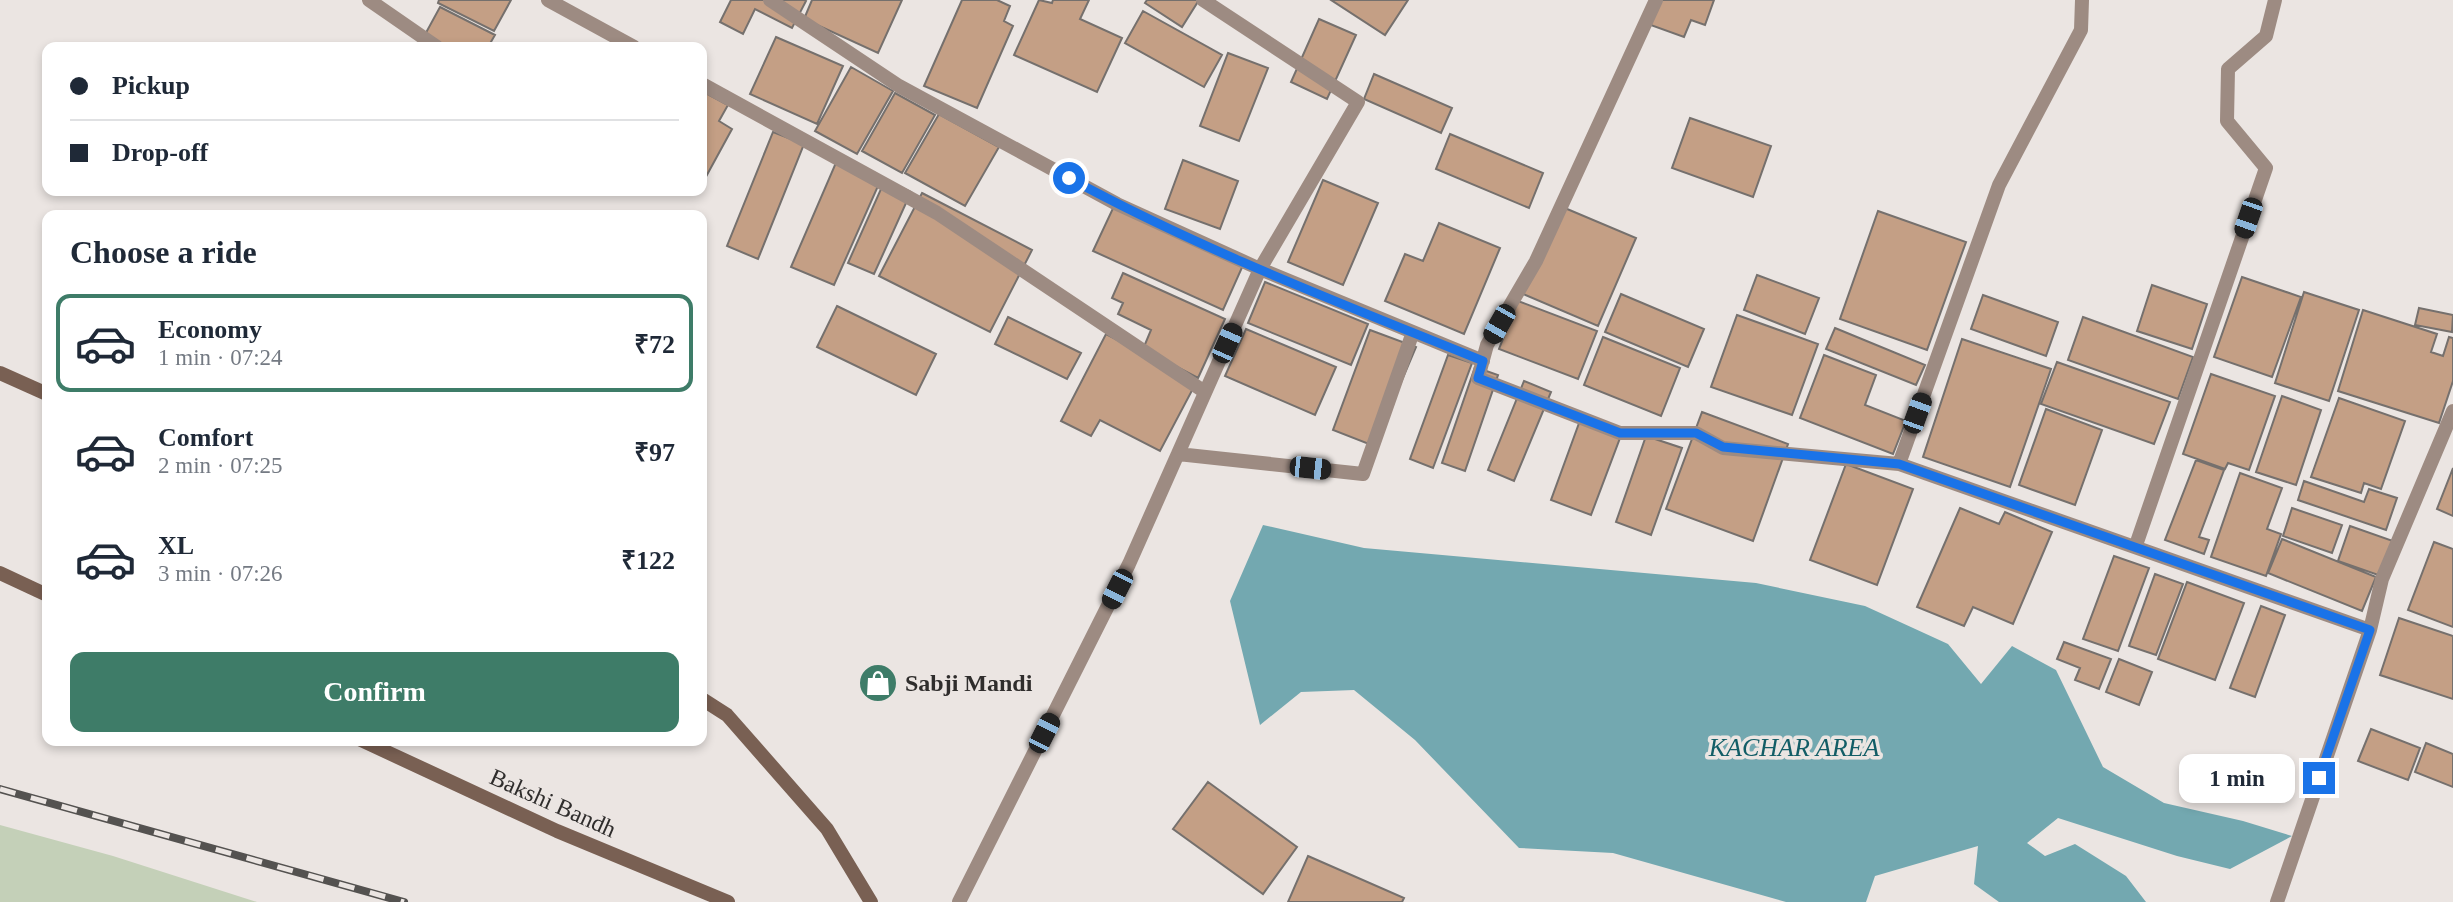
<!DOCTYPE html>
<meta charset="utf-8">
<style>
body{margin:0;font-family:Georgia,serif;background:#f2f2f3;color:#1f2937;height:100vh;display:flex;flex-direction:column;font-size:26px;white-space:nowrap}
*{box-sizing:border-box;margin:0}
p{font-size:23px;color:#747a83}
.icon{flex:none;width:38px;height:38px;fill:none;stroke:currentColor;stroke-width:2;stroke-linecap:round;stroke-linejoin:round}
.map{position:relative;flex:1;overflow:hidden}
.side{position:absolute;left:42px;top:210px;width:665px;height:536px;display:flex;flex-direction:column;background:#fff;border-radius:14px;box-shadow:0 4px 10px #0003}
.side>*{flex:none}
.banner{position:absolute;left:42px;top:42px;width:665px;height:154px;border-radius:14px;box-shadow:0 4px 10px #0003;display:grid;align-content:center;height:154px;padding:0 28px;background:#fff}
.end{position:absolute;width:32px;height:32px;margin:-16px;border:9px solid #1a73e8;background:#fff;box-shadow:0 0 0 4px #fff}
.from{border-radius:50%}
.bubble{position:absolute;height:49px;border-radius:14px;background:#fff;box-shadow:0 4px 10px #0003;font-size:23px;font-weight:600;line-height:49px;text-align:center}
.car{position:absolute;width:21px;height:42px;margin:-21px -10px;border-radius:9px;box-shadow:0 0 5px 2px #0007;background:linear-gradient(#222 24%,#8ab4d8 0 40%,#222 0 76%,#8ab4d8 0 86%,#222 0)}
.banner b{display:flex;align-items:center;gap:24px;height:66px;font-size:26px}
.banner b+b{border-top:2px solid #e0e1e3}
.banner i{width:18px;height:18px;background:#1f2937}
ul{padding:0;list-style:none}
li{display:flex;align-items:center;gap:21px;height:98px;margin:0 14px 10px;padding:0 14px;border:4px solid transparent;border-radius:14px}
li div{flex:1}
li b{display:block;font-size:26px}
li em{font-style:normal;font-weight:600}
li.current{border-color:#3e7c68}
li>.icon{width:63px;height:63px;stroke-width:1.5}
h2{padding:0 28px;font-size:32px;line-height:84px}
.button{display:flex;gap:14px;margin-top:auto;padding:14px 28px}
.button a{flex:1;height:80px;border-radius:14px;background:#3e7c68;color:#fff;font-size:28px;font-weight:600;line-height:80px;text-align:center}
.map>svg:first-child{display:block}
</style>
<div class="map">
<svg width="2453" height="902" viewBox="0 0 2453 902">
<rect width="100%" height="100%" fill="#ebe5e2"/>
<path fill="#c4d0b8" d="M0,825l113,31 144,46h-257z"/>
<path fill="#73a8b0" d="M1263,525l101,23 392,35 109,23 83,38 33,40 31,-38 44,24 47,97 61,36 79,18 49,15 -62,33 -53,-13 -119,-38 -31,25 18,13 30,-12 51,32 20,26h-147l-25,-18 4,-38 -103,30 -9,26h-80l-173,-49 -94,-5 -104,-108 -61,-50 -53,2 -41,33 -30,-124z"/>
<path fill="#c49f85" stroke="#75706d" stroke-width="2" d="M439,0h72l-17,31 -56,-28z
M731,0h73l2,1 -14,27 -37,-19 -12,25 -23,-12z
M812,0h90l-24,53 -74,-34z
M962,0h35l13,6 -6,15 9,5 -36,82 -53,-22z
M1039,0l13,3 1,-3h36l-9,19 42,19 -25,54 -83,-37z
M1147,0h52l-17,27 -37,-24z
M1331,0h77l-23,35z
M1654,0h60l-9,25 -14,-5 -7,17 -39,-14z
M440,7l55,28 -7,12h-52l-14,-7z
M1143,11l79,44 -18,32 -79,-44z
M1319,19l37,16 -29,64 -36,-17z
M776,37l67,29 -26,58 -67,-30z
M1228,53l40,15 -29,73 -39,-15z
M851,67l42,24 -36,63 -42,-23z
M1374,74l78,34 -11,25 -77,-34z
M702,91l26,14 -9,16 13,8 -30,55z
M895,93l40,22 -33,58 -40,-22z
M939,114l60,33 -34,59 -60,-33z
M1690,118l81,28 -18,51 -81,-29z
M773,132l31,12 -46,115 -31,-13z
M1450,134l93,39 -14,35 -93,-39z
M838,158l44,19 -48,108 -43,-18z
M1183,160l55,21 -18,48 -55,-20z
M885,180l26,12 -37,82 -26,-11z
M1323,180l55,23 -35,82 -55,-23z
M922,193l110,57 -42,82 -111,-56z
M1115,204l129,59 -21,47 -130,-59z
M1560,206l76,32 -38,88 -75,-32z
M1878,211l88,31 -39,108 -87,-31z
M1439,223l61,25 -36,86 -79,-33 20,-47 18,7z
M1123,273l102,46 -27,59 -55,-29 8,-19 -33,-16 5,-11 -11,-5z
M1757,275l62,23 -14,36 -61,-24z
M2242,277l59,20 -29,80 -58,-20z
M1265,282l103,42 -17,41 -103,-42z
M2152,285l55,19 -15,45 -55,-18z
M2304,292l55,18 -30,91 -54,-18z
M1621,294l83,35 -16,38 -83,-35z
M1983,295l75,27 -12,34 -75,-27z
M1518,301l79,30 -19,48 -79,-30z
M837,306l99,48 -20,41 -99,-48z
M2419,308l34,7 -1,17 -37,-7z
M2363,310l74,24 -6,18 12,4 6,-19 4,1v43l-14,42 -101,-32z
M1737,315l81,29 -26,71 -81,-28z
M1008,317l73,36 -14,26 -72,-35z
M2083,317l110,40 -15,42 -110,-39z
M1835,328l90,37 -9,20 -90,-36z
M1246,329l90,38 -21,48 -90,-39z
M1370,330l46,17 -42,99 -41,-16z
M1106,334l91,47 -37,70 -60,-31 -9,16 -30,-15z
M1603,337l77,31 -19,48 -77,-31z
M1962,339l89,30 -41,118 -87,-30z
M1448,355l24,8 -39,105 -23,-9z
M1824,355l52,20 -11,30 41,16 -13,33 -93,-36z
M2057,362l113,40 -16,42 -113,-40z
M1475,367l23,8 -33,96 -23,-8z
M2211,374l64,22 -26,74 -21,-7 -3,6 -42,-15z
M1524,381l27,11 -37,89 -26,-11z
M2282,396l39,14 -25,75 -40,-13z
M2339,398l66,23 -24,68 -17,-6 -3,10 -50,-16z
M2046,409l56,21 -27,75 -56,-20z
M1702,412l86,32 -35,97 -87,-32z
M1582,415l41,15 -32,85 -40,-15z
M1646,436l36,12 -31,87 -35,-13z
M2196,460l28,10 -25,67 10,3 -5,14 -39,-14z
M1846,464l67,25 -36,96 -67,-25z
M2453,468v48l-16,-7z
M2240,473l42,15 -15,41 14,5 -15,42 -55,-19z
M2304,481l60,21 5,-13 28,9 -11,32 -88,-30z
M1960,508l39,16 6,-12 47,20 -39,92 -40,-17 -9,19 -47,-19z
M2292,508l50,17 -10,28 -49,-17z
M2350,526l43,15 -12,35 -43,-15z
M2282,539l94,38 -14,34 -94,-38z
M2434,542l19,7v78l-45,-17z
M2114,556l35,12 -31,83 -35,-12z
M2155,574l28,10 -27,71 -27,-9z
M2187,582l57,21 -29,77 -57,-21z
M2261,606l24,9 -30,82 -25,-9z
M2399,618l54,18v63l-73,-24z
M2064,642l47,17 -12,30 -24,-9 5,-12 -23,-9z
M2119,659l33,13 -13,33 -33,-13z
M2371,729l49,19 -12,32 -50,-19z
M2426,743l27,11v33l-38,-15z
M1208,782l89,65 -34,47 -90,-65z
M1308,856l96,42 -2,4h-114z"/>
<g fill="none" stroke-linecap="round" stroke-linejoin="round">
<path stroke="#9d8b82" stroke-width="14" d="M369,0l68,47
M548,0l86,47
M770,0l129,86 218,118 143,65 -131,295 -170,338
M1203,0l155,102 -98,167 223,92
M1656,0l-120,261 -49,84 -9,33 142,55h76l27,15 176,16
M2082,0l-1,30 -82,155 -100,279 471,166
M702,84l235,129 268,179
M1178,454l185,20 50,-142
M2136,545l130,-377 -39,-47 1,-52 38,-33 9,-36
M2277,902l93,-272 12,-51 71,-168"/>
<path stroke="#796053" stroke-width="14" d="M0,373l47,21
M0,573l47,22
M702,699l25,16 100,114 44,73
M361,740l196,91 171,71"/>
<defs>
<path id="rail" d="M0,789l404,113"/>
</defs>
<use href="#rail" stroke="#545250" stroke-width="8"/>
<use href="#rail" stroke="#ebe5e2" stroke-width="5" stroke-dasharray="16" stroke-linecap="butt"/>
</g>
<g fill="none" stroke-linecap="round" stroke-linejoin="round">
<path stroke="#1a73e8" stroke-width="9" d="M1069,178c132,72 274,126 414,183l-5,17 142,55h76l27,14 176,17 471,166 -51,148"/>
</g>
<defs>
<symbol id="shop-disc" viewBox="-11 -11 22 22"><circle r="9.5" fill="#3e7c68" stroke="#ebe5e2"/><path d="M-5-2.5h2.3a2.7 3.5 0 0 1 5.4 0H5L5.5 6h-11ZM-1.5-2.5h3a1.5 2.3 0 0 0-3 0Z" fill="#fff"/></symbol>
</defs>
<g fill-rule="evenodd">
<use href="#shop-disc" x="856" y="661" width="44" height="44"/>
</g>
<g text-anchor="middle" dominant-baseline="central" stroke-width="7" stroke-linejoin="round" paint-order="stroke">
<g font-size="24" font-weight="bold" fill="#2f2d2c" stroke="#ebe5e2" text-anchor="start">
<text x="905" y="683">Sabji Mandi</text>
</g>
<g font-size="24" fill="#2f2d2c" stroke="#ebe5e2">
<text transform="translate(553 803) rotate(24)">Bakshi Bandh</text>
</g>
<g font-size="26" font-style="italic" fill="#125d66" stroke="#ebe5e2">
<text x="1794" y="747">KACHAR AREA</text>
</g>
</g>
</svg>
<i class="end from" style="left:1069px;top:178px"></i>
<i class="end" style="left:2319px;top:778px"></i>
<div class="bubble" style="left:2179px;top:754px;width:116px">1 min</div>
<i class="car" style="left:2248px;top:218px;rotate:199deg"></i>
<i class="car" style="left:1499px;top:324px;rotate:210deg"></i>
<i class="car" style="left:1227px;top:343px;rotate:24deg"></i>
<i class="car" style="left:1917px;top:413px;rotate:20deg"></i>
<i class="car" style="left:1310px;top:468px;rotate:96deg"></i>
<i class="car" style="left:1117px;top:589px;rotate:207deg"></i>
<i class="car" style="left:1044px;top:733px;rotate:27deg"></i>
<div class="banner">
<b><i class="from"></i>Pickup</b>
<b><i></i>Drop-off</b>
</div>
<section class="side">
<h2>Choose a ride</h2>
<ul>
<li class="current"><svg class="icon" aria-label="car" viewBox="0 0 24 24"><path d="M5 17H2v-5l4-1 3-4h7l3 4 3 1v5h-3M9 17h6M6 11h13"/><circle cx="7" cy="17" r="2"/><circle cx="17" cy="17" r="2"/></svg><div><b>Economy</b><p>1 min · 07:24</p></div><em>₹72</em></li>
<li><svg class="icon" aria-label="car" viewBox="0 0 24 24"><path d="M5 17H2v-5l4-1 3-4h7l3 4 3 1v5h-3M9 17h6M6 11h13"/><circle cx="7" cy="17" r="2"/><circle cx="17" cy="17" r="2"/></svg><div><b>Comfort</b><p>2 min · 07:25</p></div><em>₹97</em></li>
<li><svg class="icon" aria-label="car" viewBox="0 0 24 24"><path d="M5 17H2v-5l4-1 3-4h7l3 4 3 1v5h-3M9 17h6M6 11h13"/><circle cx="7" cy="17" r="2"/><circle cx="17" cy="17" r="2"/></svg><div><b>XL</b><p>3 min · 07:26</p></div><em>₹122</em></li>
</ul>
<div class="button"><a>Confirm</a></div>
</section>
</div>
